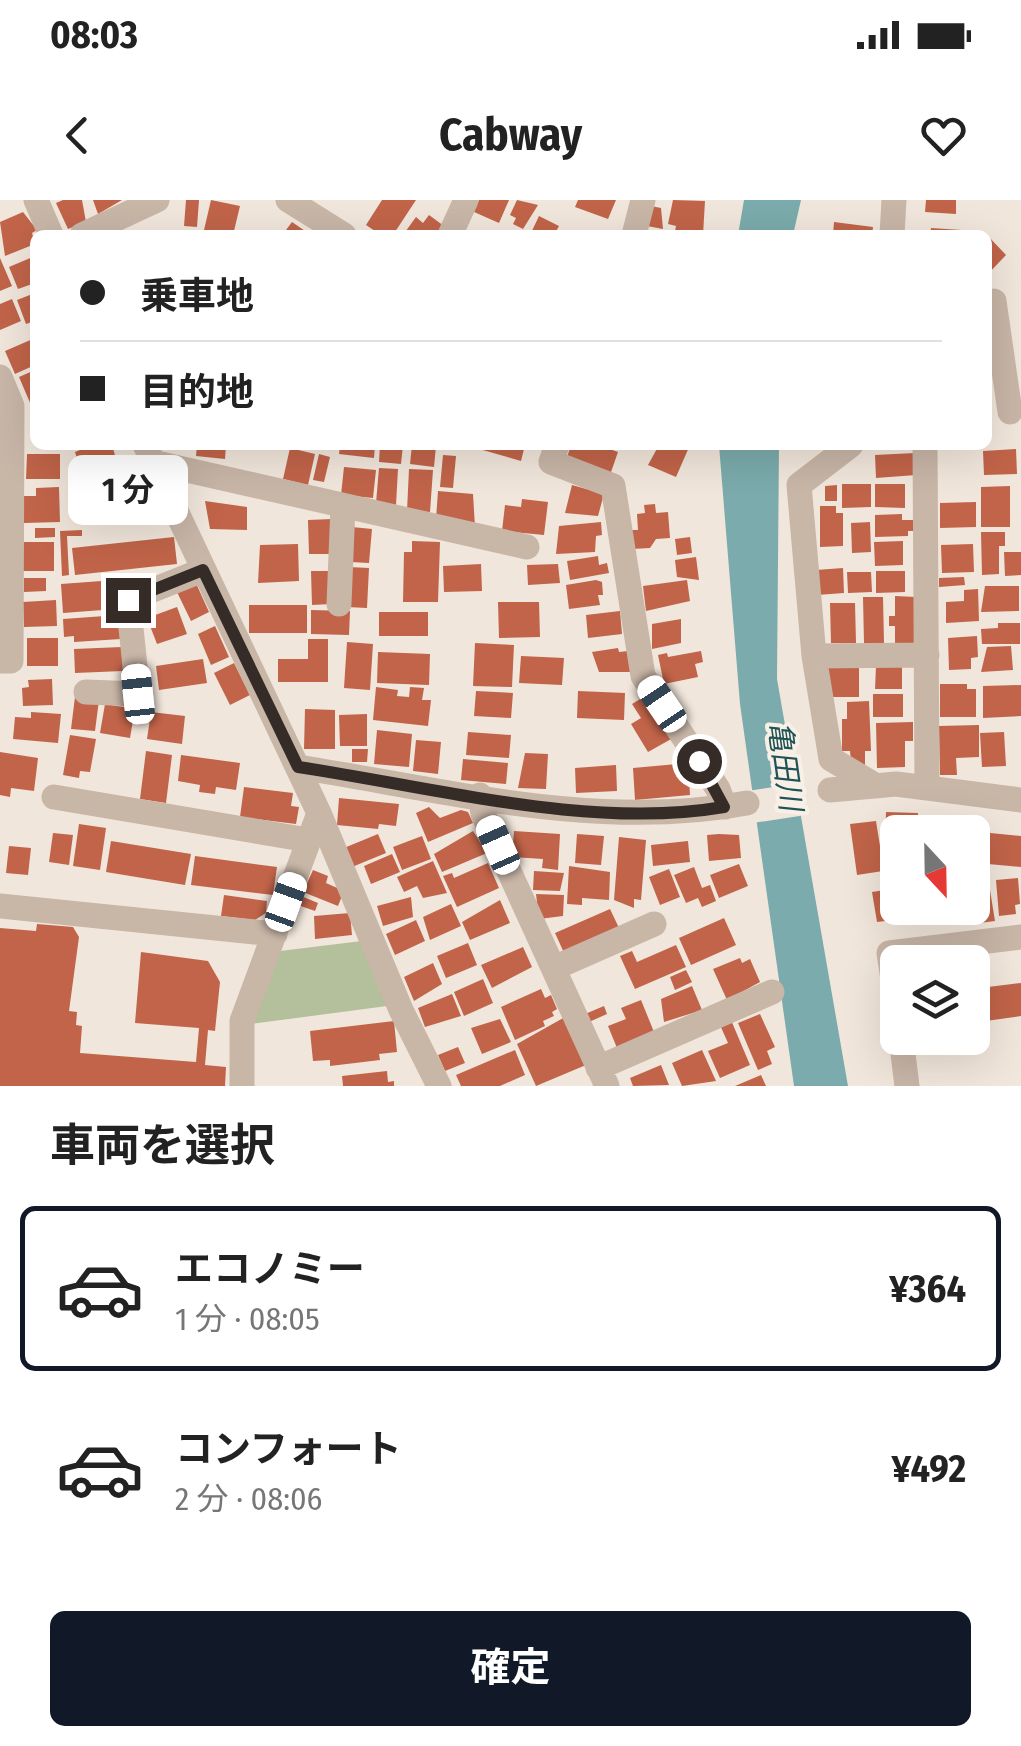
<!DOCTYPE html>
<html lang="ja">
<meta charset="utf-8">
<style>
body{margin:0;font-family:"Fira Sans Condensed","Noto Sans JP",sans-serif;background:#f6f6f6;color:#222;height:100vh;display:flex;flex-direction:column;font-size:38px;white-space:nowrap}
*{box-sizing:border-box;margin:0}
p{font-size:32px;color:#767676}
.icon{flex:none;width:55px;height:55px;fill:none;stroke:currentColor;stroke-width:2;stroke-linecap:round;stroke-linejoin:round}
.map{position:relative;height:886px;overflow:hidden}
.details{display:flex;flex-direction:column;background:#fff;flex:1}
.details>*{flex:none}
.banner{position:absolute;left:30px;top:30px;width:962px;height:220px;border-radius:15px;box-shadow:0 10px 40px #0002;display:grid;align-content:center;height:220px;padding:0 50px;background:#fff}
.needle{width:65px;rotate:158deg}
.fabs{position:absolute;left:880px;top:615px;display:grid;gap:20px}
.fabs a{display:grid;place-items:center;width:110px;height:110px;border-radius:15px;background:#fff;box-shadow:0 10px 40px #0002;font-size:50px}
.end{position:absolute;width:45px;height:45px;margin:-22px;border:12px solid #352c28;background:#fff;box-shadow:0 0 0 5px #fff}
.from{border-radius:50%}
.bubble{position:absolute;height:70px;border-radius:15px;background:#fff;box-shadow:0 10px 40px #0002;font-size:32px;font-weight:700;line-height:70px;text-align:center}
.car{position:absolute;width:30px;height:60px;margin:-30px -15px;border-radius:12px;box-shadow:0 0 8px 2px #0007;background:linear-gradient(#fff 24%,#345 0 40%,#fff 0 76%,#345 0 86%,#fff 0)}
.banner b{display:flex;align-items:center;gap:35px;height:95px;font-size:38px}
.banner b+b{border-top:2px solid #e0e0e0}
.banner i{width:25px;height:25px;background:#222}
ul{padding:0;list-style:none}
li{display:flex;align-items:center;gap:30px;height:165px;margin:0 20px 15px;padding:0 30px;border:5px solid transparent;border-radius:15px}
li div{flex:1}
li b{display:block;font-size:38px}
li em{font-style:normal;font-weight:700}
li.on{border-color:#111827}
li>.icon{width:90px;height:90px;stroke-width:1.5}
h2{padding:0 50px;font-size:45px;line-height:120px}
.action{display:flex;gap:20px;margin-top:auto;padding:20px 50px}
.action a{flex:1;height:115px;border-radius:15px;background:#111827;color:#fff;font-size:40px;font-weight:700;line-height:115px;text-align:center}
.status{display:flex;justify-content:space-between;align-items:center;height:70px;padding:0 50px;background:#fff;direction:ltr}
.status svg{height:28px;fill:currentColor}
header{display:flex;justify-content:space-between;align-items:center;height:130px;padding:0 50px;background:#fff;font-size:45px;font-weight:700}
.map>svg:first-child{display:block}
</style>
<div class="status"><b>08:03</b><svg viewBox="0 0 49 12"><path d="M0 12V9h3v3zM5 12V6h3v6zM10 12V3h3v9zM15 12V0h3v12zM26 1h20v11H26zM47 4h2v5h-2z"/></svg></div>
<header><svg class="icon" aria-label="back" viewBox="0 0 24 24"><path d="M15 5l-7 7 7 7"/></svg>Cabway<svg class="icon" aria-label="heart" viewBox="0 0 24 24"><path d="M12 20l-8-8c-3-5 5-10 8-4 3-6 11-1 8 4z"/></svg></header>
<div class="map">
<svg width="1021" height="886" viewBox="0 0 1021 886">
<rect width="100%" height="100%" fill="#f1e6db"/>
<path fill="#b4bf9c" d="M362,741l25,65 -136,18 29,-73z"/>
<path fill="#7babac" d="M744,0h57l-8,35h-55z
M719,245h60l-2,234 71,407h-54l-54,-382z"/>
<path fill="#f1e6db" d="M800,583l6,32 -53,8 -6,-32z"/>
<path fill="#c16449" d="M63,0h19l4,22 -18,7 -12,-26z
M93,0h29l-24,14z
M186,0h13l-2,27 -13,-1z
M211,0l29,6 -7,29 -29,-5z
M382,0h34l-23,35h-12l-15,-10z
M479,0h30l-10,23 -25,-11z
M517,0l21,5 -15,24 -10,-5 3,-6 -6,-3z
M578,0h38l-8,19 -33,-12z
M673,0l32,1 -2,34 -28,-4 1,-5 -8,-2z
M926,0h30v14l-31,-2z
M651,6l10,2 2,21 -16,-3z
M23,12l14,18 -5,3 3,11 -30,12 -5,-34z
M429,15l15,11 -6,9h-35l13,-18 7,6z
M539,16l20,10 -5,9h-24z
M292,22l19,13h-22l-3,-5z
M834,22l39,5 -1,8h-39z
M931,28l31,2v5h-32z
M988,36l18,19 -18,19z
M35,56v27l-17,6 -9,-22z
M0,58l12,28 -12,5z
M35,93v28l-9,3 -9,-24z
M12,99l9,22 -21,9v-26z
M35,138v27l-20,9 -10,-23z
M35,170v34l-4,1 -12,-28z
M92,245h20l5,17 -35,12 -7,-22z
M197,245h29l-1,14 -29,-3z
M340,245h35l-1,13 -35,-4z
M380,245h23l-2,19 -22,-2z
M412,245l24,1 -2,21 -24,-3z
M465,245h60l-4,16z
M571,245h27l20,7 -8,23 -44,-15z
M659,245h31l-14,32 -28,-12z
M290,248l25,6 -7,31 -25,-6z
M1016,249l1,25 -33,1 -1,-24z
M915,253l1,22 -40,3 -1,-23z
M27,254h33v25h-34z
M319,254l11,3 -6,25 -11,-2z
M443,255l13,1 -3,32 -13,-1z
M344,267l32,3 -3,28 -32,-3z
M379,268l19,1 -2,36 -20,-2z
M409,269l24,1 -3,42 -23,-1z
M145,277l10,27 -20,7 -10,-27z
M842,284h29v23l-29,1z
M875,284h30v24l-30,-1z
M572,285l32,9 -6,22 -33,-3z
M837,285v16h-12v-15z
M1010,286v41h-29v-40z
M59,287l1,35 -36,1v-27h12v-8z
M122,287l8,27 -15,5 -9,-27z
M101,290l7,26 -24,7 -8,-26z
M438,291l35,3 2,33 -39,-8z
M522,299l26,3 -4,33 -42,-4 3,-26 16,2z
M205,301l42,6v23l-37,-1z
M976,302v25l-36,1v-25z
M655,304l1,9 12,-1 2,26 -14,1 -6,9 -18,1 -2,-19h8l-1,-16 8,-1 -1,-8z
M820,306h16v7h7v33l-23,1z
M902,314v6h13v11h-7v5l-33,1v-22z
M332,319v35h-23l-1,-34z
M601,322l1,13 -6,1 -1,16 -39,2 3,-28z
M870,322l1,30 -19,1 -1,-30z
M352,327l20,2 -3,34 -19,-1z
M35,328h20v9l-20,1z
M82,330v6h-15l2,39 -7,1 -2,-45z
M981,332h24v14h-6v28l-17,1z
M174,337l3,27 -102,11 -3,-27z
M690,337l2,16 -15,2 -2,-16z
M412,341l28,1 -2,60h-35l1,-50h8z
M903,341v24l-28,1 -1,-24z
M22,342h32v29h-32z
M298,344l1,37 -41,2 2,-38z
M973,344l1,28 -32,1 -1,-28z
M1004,352h17v23l-16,1z
M598,356l1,9 8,-2 2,10 -39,7 -3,-19z
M696,357l3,23 -22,-3 -2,-17z
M481,364l1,27 -38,1 -1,-26z
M558,364l2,19 -32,2 -1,-20z
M349,367l20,1 -2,40 -20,-1z
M843,368l1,25 -27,2 -1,-25z
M311,371h20v33l-19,1z
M876,371h29v21l-29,1z
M847,372h24l1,20 -24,1z
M964,377l1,8 -26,2v-9z
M24,378h22v13l-22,1z
M115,380l1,29 -53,4 -2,-29z
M596,380l6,2 1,13h-5l2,10 -31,4 -3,-24z
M687,380l3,21 -44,10 -3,-25z
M195,381l14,31 -18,9 -15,-31z
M985,386h34v25l-38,1z
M978,389l1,32 -33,2v-21l18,-1v-11z
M895,396l21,1 -1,48 -20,-1v-18h-6v-10h6z
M863,397h20l1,46h-20z
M56,400l1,26 -33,1 -1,-25z
M498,402h41l1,35 -41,1z
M830,403h25l1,40h-25z
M249,405h58v28h-58z
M177,407l10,27 -30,10 -10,-26z
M311,410l39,1 -1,24 -38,-1z
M620,411l2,23 -34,4 -2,-23z
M379,412h49v24h-49z
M119,415l2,24 -47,3v-6l-10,1 -1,-18z
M681,419v24l-29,6v-25z
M998,423h22v21h-38l-1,-15 17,-1z
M215,426l14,31 -18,8 -13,-31z
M977,436l1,21 -7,1v11l-22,1 -1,-32z
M27,438h31v28h-31z
M308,439h20v43h-50v-23h30z
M347,442l26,2 -3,46 -26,-2z
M475,443l39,2 -2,42 -39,-1z
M1011,446l2,24 -32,2 6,-25z
M122,447l1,24 -48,2 -1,-24z
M618,448l1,4 9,-1 3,21h-32l-7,-20z
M701,451l2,11 -8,2 3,13 -34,7 -6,-29 9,-2 1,4z
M378,452l52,2 -1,31 -52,-2z
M521,456l43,2 -2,27 -43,-2z
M203,459l4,24 -48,7 -3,-24z
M234,463l16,32 -20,10 -16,-32z
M876,466l26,1v22h-27z
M826,468h33v29h-33z
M52,479l1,26 -30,1 -1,-18 7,-1 -1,-7z
M940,484h27v5h9v28h-36z
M1021,485v31l-38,2v-32z
M376,487l22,3 -1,6 12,1 1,-10 14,1 -2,12h9l-3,26 -55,-6z
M476,491l37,2 -2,25 -37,-2z
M578,491l47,2 -1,27 -47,-2z
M873,494h30v23h-30z
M647,495l26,43 -25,14 -17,-28 10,-6 -9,-14z
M75,497l24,3 -4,31 -24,-2z
M869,501l2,50h-6v15l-14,-5 -1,-10h-8v-32h5v-17z
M105,504l30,5 -5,29 -30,-5z
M305,509l30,1v39h-31z
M31,512l30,2 -3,29 -45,-4 2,-22 16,1z
M151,512l34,4 -3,28 -35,-5z
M367,514v32h-27l-1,-31z
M913,522v19h-8v26l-28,1 -1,-45z
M979,525v32l-23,1 1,17h-17l-1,-49z
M377,530l35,4 -3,33 -35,-3z
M468,532l43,3 -2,23 -43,-3z
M1004,532l2,34 -24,1 -2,-34z
M70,535l26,4 -6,33 -10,-1 -1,7 -16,-3z
M416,540l25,2 -3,32 -25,-3z
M352,549h16l-1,13h-15z
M146,551l26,4 -6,48 -26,-4z
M0,552l38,6 -4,33 -23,-3 -1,9 -10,-2z
M525,553l23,1 -2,35 -28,-1z
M181,555l59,8 -4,27 -20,-3 -1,7 -16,-2 1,-7 -22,-4z
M463,559l45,4 -2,21 -45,-4z
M688,563l2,32 -55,5 -2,-32z
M616,565l1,26 -41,2 -1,-25z
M244,587l49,6 -2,13 8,1 -3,17 -56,-7z
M339,598l60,6 -3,22 -17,-2 -1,5 -41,-4z
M429,607l11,11 21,-8 7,2 5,11 -45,19 -12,-29z
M886,612l32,1 -1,19 -32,6z
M876,621l4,25 13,-2 3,25 -39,6 -7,-51z
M79,624l27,4 -6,42 -27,-4z
M473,631l14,22 -45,19 -8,-18z
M514,631l46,3 -2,36 -16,-2 1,-9 -31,-2z
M980,632l41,4v31l-44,-4z
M53,633l20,2 -4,30 -20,-3z
M378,634l8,19 -34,14 -8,-19z
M577,634l27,2 -3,29 -26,-2z
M719,634l20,1 2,23 -32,3 -2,-26z
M422,636l9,23 -29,11 -9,-23z
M619,637l27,3 -5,60 -7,-1v9l-20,-8z
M111,641l80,13 -6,31 -79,-13z
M688,641l2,21 -37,4 -2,-21z
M9,646l22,2 -3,27 -22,-2z
M392,654l8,18 -29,12 -7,-18z
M195,656l82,11 -4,28 -82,-10z
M433,661l14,32 -24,5 -6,-12 -13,6 -7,-15z
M488,663l11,25 -42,19 -14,-31 9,-3 2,5z
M739,664l9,22 -29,12 -9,-23z
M569,666l41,6 -1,28 -27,-2v7l-15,-1z
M694,667l8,21 8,-3 6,16 -14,6 -4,-9 -12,5 -12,-28z
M669,669l11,28 -20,8 -11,-28z
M313,670l15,6 -2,7 18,8 -6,15 -35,-14z
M534,671l30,2 -4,18 -27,-1z
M1018,678l2,26 -5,1 1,9 -17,2 -3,-36z
M979,679l2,6 8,-1 6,37 -23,3v-44z
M898,688v20h12v4l-9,1 1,6 -25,3 -5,-30z
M536,694l28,1 -1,21 -24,3z
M224,695l43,6 -1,12 -11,7 -34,-4z
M301,696l17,7 -3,8 -17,-6z
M411,697l2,20 -30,9 -6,-20z
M500,700l10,23 -40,17 -8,-18z
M451,704l10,22 -31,14 -7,-23z
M610,709l10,21 -55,25 -10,-22z
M350,713l2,22 -37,4 -1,-23z
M724,718l12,27 -45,20 -12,-27z
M416,720l9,21 -30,14 -9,-21z
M37,724l36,3 6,10 -10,74 8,1 -1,13 6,1 -2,27 116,9 3,-34 -64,-5 6,-71 67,9 12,21 -5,49 -7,-1 -3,35 21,2 -1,19h-225v-158l36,3z
M468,743l9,22 -31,13 -9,-22z
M676,745l10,22 -51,22 -15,-33 12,-5 5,11z
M523,747l9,20 -40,21 -11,-23z
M740,758l2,5 8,-4 10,23 -33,18 -14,-31z
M433,763l9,21 -28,17 -10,-24z
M686,770l6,12 -17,8 -5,-13z
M483,779l10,24 -29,13 -10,-24z
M1021,783v33l-49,7v-34z
M692,786l10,24 -38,12 -3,-23z
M541,789l4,9 6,-3 6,14 -5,3 2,4 -11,5 2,5 -30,14 -14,-33z
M452,794l9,22 -36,11 -7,-19z
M641,800l13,32 -37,16 -9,-22 18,-7 -5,-11z
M604,806l3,8 -18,8 -4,-8z
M760,814l15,33 -8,4 5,13 -14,6 -20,-47z
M565,817l21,48 -50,21 -19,-42z
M500,819l11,23 -29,12 -11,-26z
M731,820l19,45 -30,13 -12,-27 20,-8 -8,-18z
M394,821l3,31 -18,2 1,6 -50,6v-6l-17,1 -3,-30z
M458,847l7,16 -20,8 -7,-16z
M515,850l10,25 -25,11h-39l-5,-11z
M702,850l14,31 -34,5 -10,-23z
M661,865l8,20 -36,1 -3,-8z
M387,871l1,11 6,-1v5h-51l-1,-10z
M761,875l5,11h-31z"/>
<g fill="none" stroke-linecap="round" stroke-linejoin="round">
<path stroke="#c8b6a7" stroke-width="25" d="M36,0l15,35
M288,0l56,35
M82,35l75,-35
M450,35l16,-35
M634,35l9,-35
M892,35l2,-35
M994,101l16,111
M0,177l12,29 -1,255h-11
M145,245l174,368 -77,208v65
M557,245l-6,17 62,24 30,190 75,113 7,18
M851,245l-52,40 15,171 17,103 42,25
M925,245l2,341
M152,262l375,85
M339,404l4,-98
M814,456l113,-1
M86,492l52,2 -10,-94 75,-30
M298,567c147,23 300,64 449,36
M830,590l66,-6 125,16
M480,595l3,19 124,272
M54,597l254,43
M319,613l82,197 38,76
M0,706l275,28
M554,768l100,-44
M898,813l-9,-60 132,-16
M901,838l6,48
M598,868l174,-76"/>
</g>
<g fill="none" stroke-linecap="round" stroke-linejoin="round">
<path stroke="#352c28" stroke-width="12" d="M128,400l75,-30 95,197c135,20 292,63 426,40l-25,-46"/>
</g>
<g text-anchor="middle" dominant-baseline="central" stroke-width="8" stroke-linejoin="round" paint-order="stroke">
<g font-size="30" font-style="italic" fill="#1f5255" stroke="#f8f0e7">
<text transform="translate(785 566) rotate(82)">亀田川</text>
</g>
</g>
</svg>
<div class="fabs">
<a><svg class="needle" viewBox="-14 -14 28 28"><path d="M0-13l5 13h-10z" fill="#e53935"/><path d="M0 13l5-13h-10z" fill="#767676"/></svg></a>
<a><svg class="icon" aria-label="layers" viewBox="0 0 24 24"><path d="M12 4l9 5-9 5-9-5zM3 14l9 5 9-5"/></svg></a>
</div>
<i class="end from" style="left:699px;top:561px"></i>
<i class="end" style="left:128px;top:400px"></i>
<div class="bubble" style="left:68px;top:255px;width:120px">1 分</div>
<i class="car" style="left:138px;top:494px;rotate:354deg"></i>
<i class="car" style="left:662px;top:504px;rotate:326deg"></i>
<i class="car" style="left:498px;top:645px;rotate:336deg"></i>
<i class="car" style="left:286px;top:702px;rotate:20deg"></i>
<div class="banner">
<b><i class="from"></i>乗車地</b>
<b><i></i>目的地</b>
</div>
</div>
<section class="details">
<h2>車両を選択</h2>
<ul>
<li class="on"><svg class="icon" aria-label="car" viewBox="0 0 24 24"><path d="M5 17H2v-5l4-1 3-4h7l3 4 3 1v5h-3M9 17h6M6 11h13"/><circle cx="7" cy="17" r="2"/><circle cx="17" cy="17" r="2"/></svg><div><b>エコノミー</b><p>1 分 · 08:05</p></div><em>¥364</em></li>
<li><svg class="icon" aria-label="car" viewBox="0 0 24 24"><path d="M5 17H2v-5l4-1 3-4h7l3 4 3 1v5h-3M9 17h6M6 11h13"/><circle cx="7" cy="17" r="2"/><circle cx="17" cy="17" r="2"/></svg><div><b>コンフォート</b><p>2 分 · 08:06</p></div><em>¥492</em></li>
</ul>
<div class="action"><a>確定</a></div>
</section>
